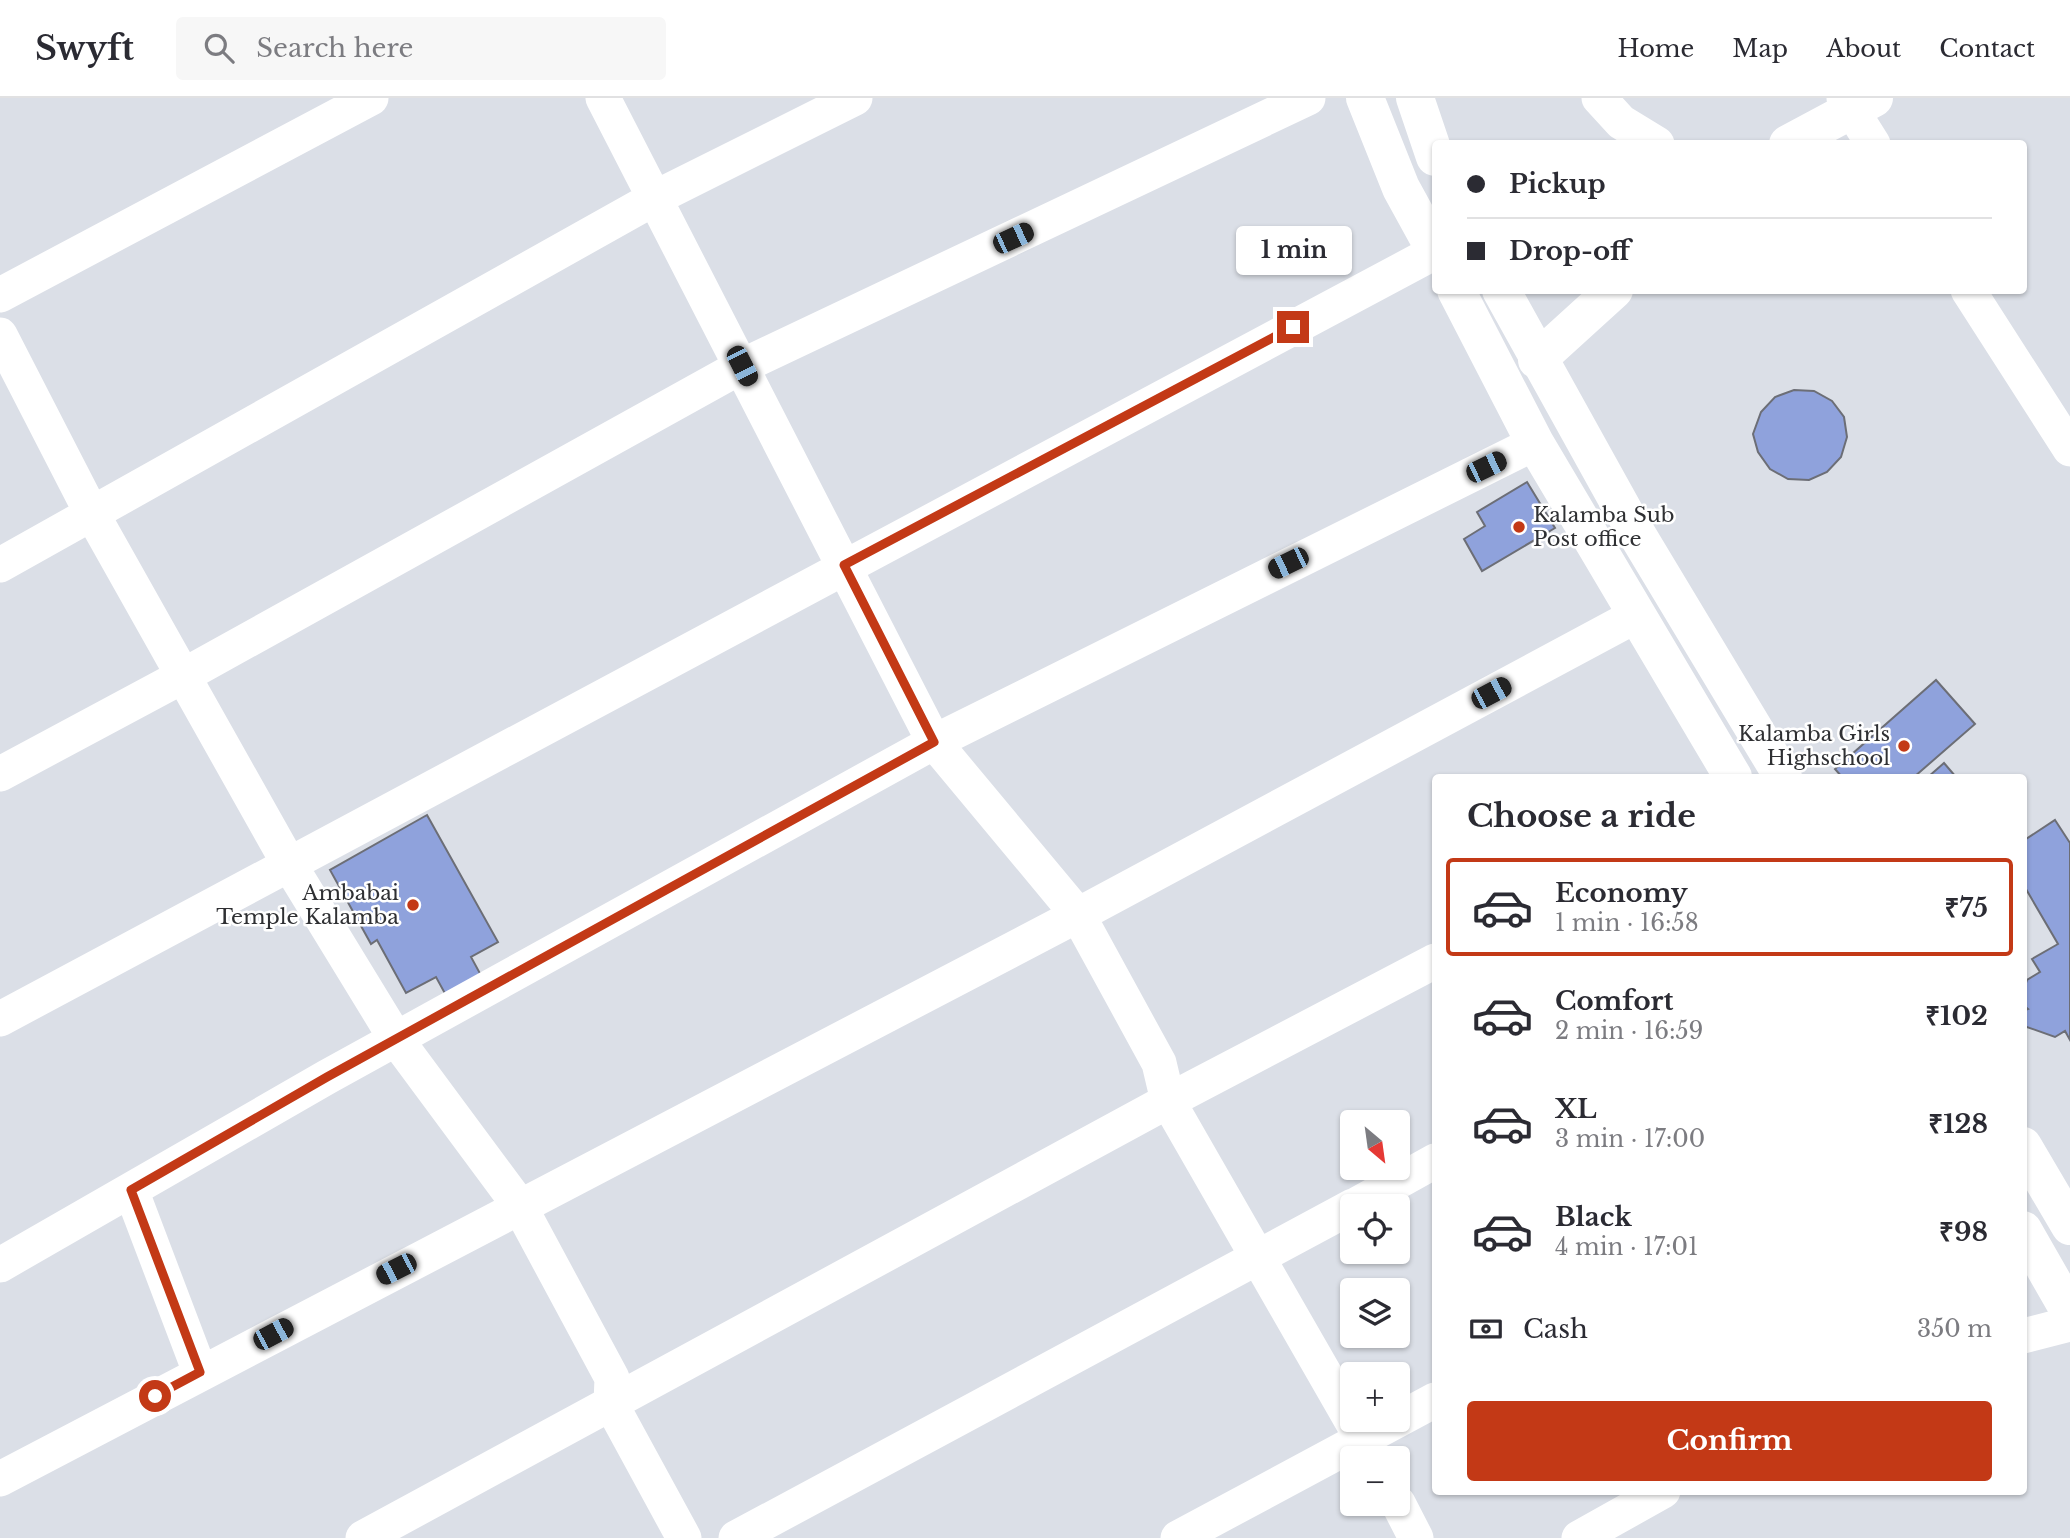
<!DOCTYPE html>
<meta charset="utf-8">
<style>
body{margin:0;font-family:"Libre Baskerville",serif;background:#f7f7f7;color:#2b2b33;height:100vh;display:flex;flex-direction:column;font-size:26px;white-space:nowrap}
*{box-sizing:border-box;margin:0}
p{font-size:23px;color:#7c7c81}
.icon{flex:none;width:38px;height:38px;fill:none;stroke:currentColor;stroke-width:2;stroke-linecap:round;stroke-linejoin:round}
.map{position:relative;flex:1;overflow:hidden}
.sheet{position:absolute;left:1432px;top:676px;width:595px;height:721px;display:flex;flex-direction:column;background:#fff;border-radius:7px;box-shadow:0 2px 5px #0004}
.sheet>*{flex:none}
.hud{position:absolute;left:1432px;top:42px;width:595px;height:154px;border-radius:7px;box-shadow:0 2px 5px #0004;display:grid;align-content:center;height:154px;padding:0 35px;background:#fff}
.needle{width:46px;rotate:151deg}
.controls{position:absolute;left:1340px;top:1012px;display:grid;gap:14px}
.controls a{display:grid;place-items:center;width:70px;height:70px;border-radius:7px;background:#fff;box-shadow:0 2px 5px #0004;font-size:35px}
.end{position:absolute;width:32px;height:32px;margin:-16px;border:9px solid #c33916;background:#fff;box-shadow:0 0 0 4px #fff}
.from{border-radius:50%}
.bubble{position:absolute;height:49px;border-radius:7px;background:#fff;box-shadow:0 2px 5px #0004;font-size:23px;font-weight:800;line-height:49px;text-align:center}
.car{position:absolute;width:21px;height:42px;margin:-21px -10px;border-radius:9px;box-shadow:0 0 5px 2px #0007;background:linear-gradient(#222 24%,#8ab4d8 0 40%,#222 0 76%,#8ab4d8 0 86%,#222 0)}
.hud b{display:flex;align-items:center;gap:24px;height:66px;font-size:26px}
.hud b+b{border-top:2px solid #e1e1e2}
.hud i{width:18px;height:18px;background:#2b2b33}
ul{padding:0;list-style:none}
li{display:flex;align-items:center;gap:21px;height:98px;margin:0 14px 10px;padding:0 21px;border:4px solid transparent;border-radius:7px}
li div{flex:1}
li b{display:block;font-size:26px}
li em{font-style:normal;font-weight:800}
li.active{border-color:#c33916}
li>.icon{width:63px;height:63px;stroke-width:1.5}
h2{padding:0 35px;font-size:32px;line-height:84px}
.pay{display:flex;align-items:center;gap:18px;height:77px;padding:0 35px;font-size:26px}
.pay p{margin-inline-start:auto}
.cta{display:flex;gap:14px;margin-top:auto;padding:14px 35px}
.cta a{flex:1;height:80px;border-radius:7px;background:#c33916;color:#fff;font-size:28px;font-weight:800;line-height:80px;text-align:center}
header{display:flex;align-items:center;gap:42px;box-sizing:border-box;height:98px;padding:0 35px;background:#fff;border-bottom:2px solid #e1e1e2}
header strong{font-size:33px}
nav{display:flex;gap:38px;margin-inline-start:auto;font-size:24px}
.search{width:490px;height:63px;background:#f7f7f7;display:flex;align-items:center;gap:18px;box-sizing:border-box;padding:0 24px;border-radius:7px;color:#7c7c81;font-size:26px}
.map>svg:first-child{display:block}
</style>
<header>
<strong>Swyft</strong>
<div class="search"><svg class="icon" aria-label="search" viewBox="0 0 24 24"><circle cx="10" cy="10" r="6"/><path d="M15 15l6 6"/></svg>Search here</div>
<nav><a>Home</a><a>Map</a><a>About</a><a>Contact</a></nav>
</header>
<div class="map">
<svg width="2070" height="1440" viewBox="0 0 2070 1440">
<rect width="100%" height="100%" fill="#dbdfe7"/>
<path fill="#8fa2dc" stroke="#6c6e76" stroke-width="2" d="M1794,292l20,1 18,10 12,16 3,20 -6,20 -14,15 -18,8 -21,-1 -18,-10 -12,-17 -5,-18 8,-22 14,-15z
M1527,384l28,46 -73,43 -18,-32 21,-13 -8,-14z
M1936,582l39,44 -61,53h-72l-7,-8z
M1944,665l12,14h-28z
M427,717l71,127 -27,15 12,22 -35,20 -12,-22 -30,16 -29,-53 -6,4 -41,-74z
M2055,722l15,23v197l-5,-9 -10,6 -28,-10 -4,2v-18l5,-2 -5,-4v-13l4,-12 13,-8 -8,-13 26,-15 -35,-60v-43z"/>
<g fill="none" stroke-linecap="round" stroke-linejoin="round">
<path stroke="#fff" stroke-width="35" d="M603,0l331,644 144,173 81,148 9,38 205,357
M1599,0l22,24 36,22
M1844,0l29,46
M1968,192l102,159
M0,197l371,-197
M0,237l91,177 198,352 107,175 123,166 93,173 -1,26 73,134
M0,467l655,-367 200,-100
M0,676l183,-98 559,-310 566,-268
M0,921l1435,-767
M131,1092l69,182
M1354,1108l81,-45
M0,1167l327,-188 607,-335 601,-299
M2023,1238l47,-12
M0,1381l1078,-564 559,-300
M1398,1405l18,35
M363,1440l805,-437 267,-140
M736,1440l617,-332
M1178,1440l257,-138
M1579,1440l84,-47"/>
<path stroke="#fff" stroke-width="38" d="M1788,46l86,-46
M1537,262l77,-70"/>
<path stroke="#fff" stroke-width="38" d="M1365,0l36,90 34,62
M1415,0l20,59
M1456,192l79,153 198,334
M1501,192l131,236 151,251
M2023,1048l47,80
M2023,1132l47,82"/>
</g>
<g fill="none" stroke-linecap="round" stroke-linejoin="round">
<path stroke="#c33916" stroke-width="9" d="M155,1298l45,-24 -69,-182 196,-113 607,-335 -90,-177 449,-238"/>
</g>
<g fill="#c33916" stroke="#fff" stroke-width="2.5">
<circle cx="1519" cy="429" r="7"/>
<circle cx="1904" cy="648" r="7"/>
<circle cx="413" cy="807" r="7"/>
</g>
<g text-anchor="middle" dominant-baseline="central" stroke-width="5" stroke-linejoin="round" paint-order="stroke">
<g font-size="21" fill="#2f3033" stroke="#fff" text-anchor="end">
<text x="1533" y="417" text-anchor="start">Kalamba Sub<tspan x="1533" dy="24">Post office</tspan></text>
<text x="1890" y="636">Kalamba Girls<tspan x="1890" dy="24">Highschool</tspan></text>
<text x="399" y="795">Ambabai<tspan x="399" dy="24">Temple Kalamba</tspan></text>
</g>
</g>
</svg>
<div class="controls">
<a><svg class="needle" viewBox="-14 -14 28 28"><path d="M0-13l5 13h-10z" fill="#e53935"/><path d="M0 13l5-13h-10z" fill="#7c7c81"/></svg></a>
<a><svg class="icon" aria-label="locate" viewBox="0 0 24 24"><circle cx="12" cy="12" r="6"/><path d="M12 2v4M12 18v4M2 12h4M18 12h4"/></svg></a>
<a><svg class="icon" aria-label="layers" viewBox="0 0 24 24"><path d="M12 4l9 5-9 5-9-5zM3 14l9 5 9-5"/></svg></a>
<a>+</a>
<a>−</a>
</div>
<i class="end from" style="left:155px;top:1298px"></i>
<i class="end" style="left:1293px;top:229px"></i>
<div class="bubble" style="left:1236px;top:128px;width:116px">1 min</div>
<i class="car" style="left:1013px;top:140px;rotate:65deg"></i>
<i class="car" style="left:742px;top:268px;rotate:153deg"></i>
<i class="car" style="left:1486px;top:369px;rotate:64deg"></i>
<i class="car" style="left:1288px;top:465px;rotate:244deg"></i>
<i class="car" style="left:1491px;top:595px;rotate:62deg"></i>
<i class="car" style="left:396px;top:1171px;rotate:243deg"></i>
<i class="car" style="left:273px;top:1236px;rotate:62deg"></i>
<div class="hud">
<b><i class="from"></i>Pickup</b>
<b><i></i>Drop-off</b>
</div>
<section class="sheet">
<h2>Choose a ride</h2>
<ul>
<li class="active"><svg class="icon" aria-label="car" viewBox="0 0 24 24"><path d="M5 17H2v-5l4-1 3-4h7l3 4 3 1v5h-3M9 17h6M6 11h13"/><circle cx="7" cy="17" r="2"/><circle cx="17" cy="17" r="2"/></svg><div><b>Economy</b><p>1 min · 16:58</p></div><em>₹75</em></li>
<li><svg class="icon" aria-label="car" viewBox="0 0 24 24"><path d="M5 17H2v-5l4-1 3-4h7l3 4 3 1v5h-3M9 17h6M6 11h13"/><circle cx="7" cy="17" r="2"/><circle cx="17" cy="17" r="2"/></svg><div><b>Comfort</b><p>2 min · 16:59</p></div><em>₹102</em></li>
<li><svg class="icon" aria-label="car" viewBox="0 0 24 24"><path d="M5 17H2v-5l4-1 3-4h7l3 4 3 1v5h-3M9 17h6M6 11h13"/><circle cx="7" cy="17" r="2"/><circle cx="17" cy="17" r="2"/></svg><div><b>XL</b><p>3 min · 17:00</p></div><em>₹128</em></li>
<li><svg class="icon" aria-label="car" viewBox="0 0 24 24"><path d="M5 17H2v-5l4-1 3-4h7l3 4 3 1v5h-3M9 17h6M6 11h13"/><circle cx="7" cy="17" r="2"/><circle cx="17" cy="17" r="2"/></svg><div><b>Black</b><p>4 min · 17:01</p></div><em>₹98</em></li>
</ul>
<div class="pay"><svg class="icon" aria-label="cash" viewBox="0 0 24 24"><path d="M3 7h18v10H3z"/><circle cx="12" cy="12" r="2"/></svg>Cash<p>350 m</p></div>
<div class="cta"><a>Confirm</a></div>
</section>
</div>
